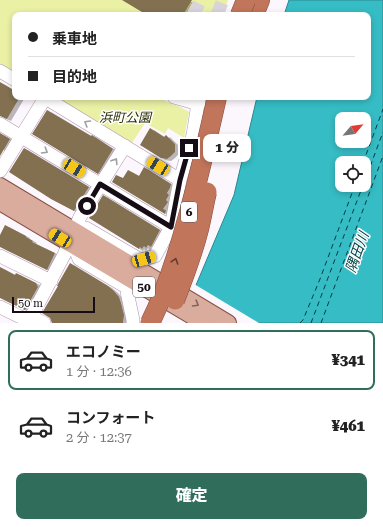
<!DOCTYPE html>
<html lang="ja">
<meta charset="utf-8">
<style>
body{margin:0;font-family:"Roboto Serif","Noto Sans JP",serif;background:#f6f6f6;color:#222;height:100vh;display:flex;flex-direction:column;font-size:15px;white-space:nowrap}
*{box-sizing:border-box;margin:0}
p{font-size:13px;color:#767676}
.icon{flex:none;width:22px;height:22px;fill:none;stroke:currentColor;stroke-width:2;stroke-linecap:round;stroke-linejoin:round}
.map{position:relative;height:323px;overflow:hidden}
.drawer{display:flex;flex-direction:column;background:#fff;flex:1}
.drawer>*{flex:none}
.guide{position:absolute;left:12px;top:12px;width:359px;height:88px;border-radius:8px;box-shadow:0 2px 6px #0003;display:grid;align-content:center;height:88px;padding:0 16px;background:#fff}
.needle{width:26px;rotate:61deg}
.controls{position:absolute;left:335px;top:112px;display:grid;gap:8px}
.controls a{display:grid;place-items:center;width:36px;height:36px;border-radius:8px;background:#fff;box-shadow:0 2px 6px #0003;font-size:20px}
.scale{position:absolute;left:12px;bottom:10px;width:83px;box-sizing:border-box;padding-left:4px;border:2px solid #150c16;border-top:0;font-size:11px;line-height:14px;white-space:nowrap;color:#150c16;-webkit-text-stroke:3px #fff;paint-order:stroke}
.end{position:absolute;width:18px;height:18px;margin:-9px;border:5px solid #150c16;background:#fff;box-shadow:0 0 0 2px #fff}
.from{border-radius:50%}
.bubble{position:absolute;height:28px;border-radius:8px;background:#fff;box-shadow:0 2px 6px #0003;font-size:13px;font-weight:800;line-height:28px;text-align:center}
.car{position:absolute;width:12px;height:24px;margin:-12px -6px;border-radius:5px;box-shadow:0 0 3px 1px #0007;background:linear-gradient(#f5c518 24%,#345 0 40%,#f5c518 0 76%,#345 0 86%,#f5c518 0)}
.guide b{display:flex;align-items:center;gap:14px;height:38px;font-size:15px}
.guide b+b{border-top:1px solid #e0e0e0}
.guide i{width:10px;height:10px;background:#222}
ul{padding:7px 0 0;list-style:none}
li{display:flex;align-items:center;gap:12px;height:60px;margin:0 8px 6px;padding:0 8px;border:2px solid transparent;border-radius:8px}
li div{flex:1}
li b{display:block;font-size:15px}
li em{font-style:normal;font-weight:800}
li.active{border-color:#306e5b}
li>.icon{width:36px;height:36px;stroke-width:1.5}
.primary-button{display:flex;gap:8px;margin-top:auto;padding:8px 16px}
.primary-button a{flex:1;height:46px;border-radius:8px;background:#306e5b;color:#fff;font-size:16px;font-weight:800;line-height:46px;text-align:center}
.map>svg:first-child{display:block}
</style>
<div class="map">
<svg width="383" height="323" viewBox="0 0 383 323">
<defs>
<filter id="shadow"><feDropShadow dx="4" dy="2" stdDeviation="0" flood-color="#0004"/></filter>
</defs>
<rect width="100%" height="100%" fill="#fcf7fd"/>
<path fill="#eaf0a4" d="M0,0h228l-5,15h-208v58l-15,-9z
M55,97h104l2,2 19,8 9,5 -5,26 -16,-10 -3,6 -20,-11 -13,20z"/>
<path fill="#36bcc4" stroke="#2c8790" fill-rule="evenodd" d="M289,0h94v323h-203l54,-128 23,-98h111v-82h-84zM342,119h22v22h-22zM342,163h22v22h-22z"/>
<path fill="#fcf7fd" d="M194,284l65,39h-81z"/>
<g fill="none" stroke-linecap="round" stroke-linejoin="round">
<path stroke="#003f42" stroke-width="1" stroke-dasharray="5 4" stroke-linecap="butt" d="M363,163l20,-54
M364,183l19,-51
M300,323l3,-3 17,-41 35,-94
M311,323l52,-138
M321,323l62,-167"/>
</g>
<path fill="#826f51" filter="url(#shadow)" d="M122,0h70l-9,15h-36z
M0,82l15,9v6h5l-13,22 -7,-3z
M47,110l44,26 1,-1 21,14 -15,25 -66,-40z
M150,128l14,9 2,-2 9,9v8l-4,4 -4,3 -6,-1 -21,-13z
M0,133l10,6 -10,17z
M24,148l65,39 -15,24 -23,-12 -42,-27z
M144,167l27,17 -1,4 -3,5 2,2 -3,5 2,2 -5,7 3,1 -1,4 -53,-32 4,-7 7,3 5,-8 11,6z
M103,195l57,35 -9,17 -3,-2 -2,3 -2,-2 -2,3 -2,-2 -1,2 -50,-31z
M5,225l21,11v1l7,4 -1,1 23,11 -8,17 -47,-23v-12z
M70,263l38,23 6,5 5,6 2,6 3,12 -1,8h-71l-2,-5 -8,-5 16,-27h-1l2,-4z
M0,267l15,8 1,-2 20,10 2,4 -13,23 -25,-12z"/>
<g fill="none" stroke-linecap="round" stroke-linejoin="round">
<path stroke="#d9d4da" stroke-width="13" stroke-dasharray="13 6" stroke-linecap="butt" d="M193,15l8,-15
M217,15l6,-15"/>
<defs>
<path id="minor" d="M0,71l15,9
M44,97l136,83
M174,97l25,7
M0,124l171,103
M0,171l45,-73
M74,231l12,-3 55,32 14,-4 16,-29 9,-47 13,-45 6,-38
M74,246l5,13 47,28 7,33v3
M0,256l51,25
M0,307l29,14
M31,317l13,6
M28,323l36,-68 16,-38 45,-71"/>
<path id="major" d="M0,186l228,137
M0,202l204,121"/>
<path id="highway" d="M254,15l6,-15"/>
</defs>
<use href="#minor" stroke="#b097b3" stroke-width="14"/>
<use href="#major" stroke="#855043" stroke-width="18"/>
<use href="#highway" stroke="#855043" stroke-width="20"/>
<use href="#minor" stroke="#fff" stroke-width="13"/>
<use href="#major" stroke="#daac9d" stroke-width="16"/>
<use href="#highway" stroke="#c1755b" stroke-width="19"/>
<defs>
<path id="highway-bridge" d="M240,15l6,-15
M175,300c9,-23 18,-47 24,-71 3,-12 5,-25 8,-37
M150,323c17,-34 28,-70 38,-107 11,-39 20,-79 29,-119"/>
</defs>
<use href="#highway-bridge" stroke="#855043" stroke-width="20" stroke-linecap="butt"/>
<use href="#highway-bridge" stroke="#c1755b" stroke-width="19"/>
</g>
<defs><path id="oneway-chevron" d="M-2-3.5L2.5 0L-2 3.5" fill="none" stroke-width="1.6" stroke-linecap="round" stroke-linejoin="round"/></defs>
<g stroke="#a19ea2">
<use href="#oneway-chevron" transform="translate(87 123) rotate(-149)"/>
<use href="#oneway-chevron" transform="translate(45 151) rotate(31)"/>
<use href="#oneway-chevron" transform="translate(115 161) rotate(-58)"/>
</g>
<use stroke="#623b35" href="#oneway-chevron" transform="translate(175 261) rotate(-72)"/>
<use stroke="#816460" href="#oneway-chevron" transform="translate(196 304) rotate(31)"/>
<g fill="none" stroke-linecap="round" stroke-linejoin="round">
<path stroke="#150c16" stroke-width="5" d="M87,206l13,-22 71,43 9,-47 9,-32"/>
</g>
<g text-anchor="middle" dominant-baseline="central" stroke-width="3" stroke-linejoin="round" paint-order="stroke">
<g fill="#fff" stroke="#5b555c" stroke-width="1">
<rect x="181" y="202" width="16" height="20" rx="3"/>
<rect x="133" y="277" width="22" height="20" rx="3"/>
</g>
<g font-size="12" font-weight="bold" fill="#150c16">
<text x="189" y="212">6</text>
<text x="144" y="287">50</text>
</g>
<g font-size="13" font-style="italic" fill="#2a2c05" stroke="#fff">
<text x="125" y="117">浜町公園</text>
</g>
<g font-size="14" font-style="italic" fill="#003f42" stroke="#fff">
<text transform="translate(357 252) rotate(-70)">隅田川</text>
</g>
</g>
</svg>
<div class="controls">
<a><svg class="needle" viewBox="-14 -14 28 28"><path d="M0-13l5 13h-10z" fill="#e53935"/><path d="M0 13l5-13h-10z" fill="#767676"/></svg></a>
<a><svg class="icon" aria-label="locate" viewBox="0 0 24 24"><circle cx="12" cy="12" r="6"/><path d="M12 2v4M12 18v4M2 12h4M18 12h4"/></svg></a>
</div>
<div class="scale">50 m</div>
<i class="end from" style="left:87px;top:206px"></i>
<i class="end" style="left:189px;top:148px"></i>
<div class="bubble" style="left:203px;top:134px;width:48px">1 分</div>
<i class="car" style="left:158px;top:166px;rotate:301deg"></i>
<i class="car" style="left:74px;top:168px;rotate:121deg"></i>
<i class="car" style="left:60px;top:238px;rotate:301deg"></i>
<i class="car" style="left:144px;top:259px;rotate:74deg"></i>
<div class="guide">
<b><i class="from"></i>乗車地</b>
<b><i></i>目的地</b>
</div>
</div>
<section class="drawer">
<ul>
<li class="active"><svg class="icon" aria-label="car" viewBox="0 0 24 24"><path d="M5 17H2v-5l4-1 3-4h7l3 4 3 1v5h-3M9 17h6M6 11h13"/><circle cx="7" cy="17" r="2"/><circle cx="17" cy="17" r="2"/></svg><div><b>エコノミー</b><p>1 分 · 12:36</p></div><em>¥341</em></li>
<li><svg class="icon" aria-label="car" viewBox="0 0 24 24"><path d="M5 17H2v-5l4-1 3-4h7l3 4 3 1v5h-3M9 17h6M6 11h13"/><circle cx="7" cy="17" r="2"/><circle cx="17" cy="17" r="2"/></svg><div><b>コンフォート</b><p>2 分 · 12:37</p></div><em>¥461</em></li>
</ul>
<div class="primary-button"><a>確定</a></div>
</section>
